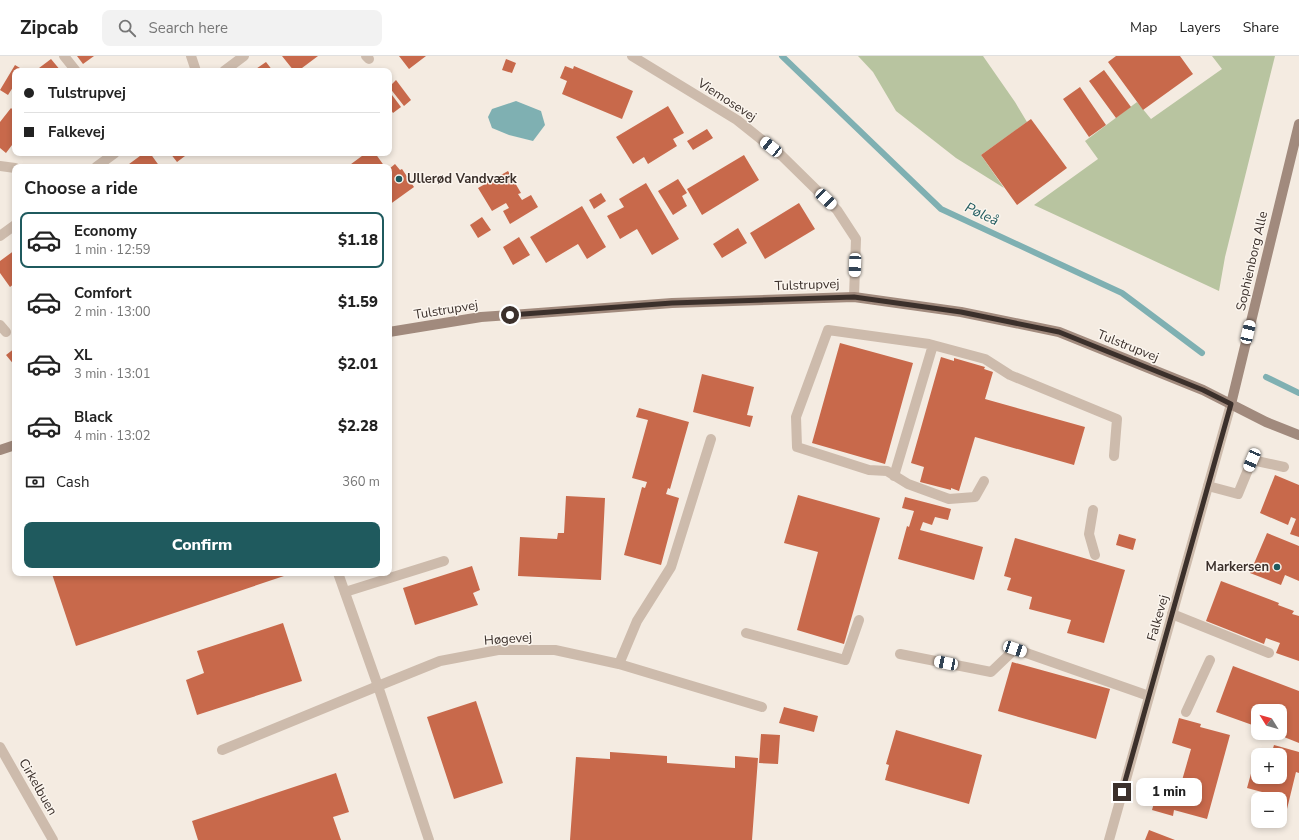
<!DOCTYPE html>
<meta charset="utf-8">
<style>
body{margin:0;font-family:"Nunito Sans",sans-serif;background:#f2f2f2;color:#222;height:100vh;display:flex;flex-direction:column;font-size:15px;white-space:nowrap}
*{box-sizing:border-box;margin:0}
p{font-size:13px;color:#767676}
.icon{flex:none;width:22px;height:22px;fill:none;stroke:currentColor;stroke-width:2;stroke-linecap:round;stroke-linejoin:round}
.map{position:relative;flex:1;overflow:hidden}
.side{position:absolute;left:12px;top:108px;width:380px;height:412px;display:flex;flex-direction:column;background:#fff;border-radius:8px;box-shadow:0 2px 6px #0003}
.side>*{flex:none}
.top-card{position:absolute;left:12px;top:12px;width:380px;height:88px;border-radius:8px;box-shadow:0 2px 6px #0003;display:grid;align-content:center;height:88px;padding:0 12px;background:#fff}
.needle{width:26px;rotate:307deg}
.buttons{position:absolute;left:1251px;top:648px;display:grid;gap:8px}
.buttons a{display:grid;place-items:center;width:36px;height:36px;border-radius:8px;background:#fff;box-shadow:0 2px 6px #0003;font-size:20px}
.end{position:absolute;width:18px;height:18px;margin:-9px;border:5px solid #3b302b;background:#fff;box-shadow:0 0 0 2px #fff}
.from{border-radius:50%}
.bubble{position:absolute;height:28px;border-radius:8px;background:#fff;box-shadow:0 2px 6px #0003;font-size:13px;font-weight:800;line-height:28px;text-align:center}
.car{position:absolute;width:12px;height:24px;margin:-12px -6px;border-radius:5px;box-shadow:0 0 3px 1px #0007;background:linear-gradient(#fff 24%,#345 0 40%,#fff 0 76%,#345 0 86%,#fff 0)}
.top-card b{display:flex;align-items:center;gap:14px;height:38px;font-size:15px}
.top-card b+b{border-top:1px solid #e0e0e0}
.top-card i{width:10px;height:10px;background:#222}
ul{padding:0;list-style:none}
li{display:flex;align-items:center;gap:12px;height:56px;margin:0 8px 6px;padding:0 4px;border:2px solid transparent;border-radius:8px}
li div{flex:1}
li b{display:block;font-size:15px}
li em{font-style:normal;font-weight:800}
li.active{border-color:#1f5a5e}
li>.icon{width:36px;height:36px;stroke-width:1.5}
h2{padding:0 12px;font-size:18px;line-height:48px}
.pay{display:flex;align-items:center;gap:10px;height:44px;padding:0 12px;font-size:15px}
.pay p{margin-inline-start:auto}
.button{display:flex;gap:8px;margin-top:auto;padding:8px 12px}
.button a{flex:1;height:46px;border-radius:8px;background:#1f5a5e;color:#fff;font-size:16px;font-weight:800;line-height:46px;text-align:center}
header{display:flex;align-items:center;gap:24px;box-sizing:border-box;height:56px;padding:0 20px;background:#fff;border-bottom:1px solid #e0e0e0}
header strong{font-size:19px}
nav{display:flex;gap:22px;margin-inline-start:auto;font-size:14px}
.search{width:280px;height:36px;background:#f2f2f2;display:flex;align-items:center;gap:10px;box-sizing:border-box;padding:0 14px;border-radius:8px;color:#767676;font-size:15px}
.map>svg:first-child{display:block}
</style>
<header>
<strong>Zipcab</strong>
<div class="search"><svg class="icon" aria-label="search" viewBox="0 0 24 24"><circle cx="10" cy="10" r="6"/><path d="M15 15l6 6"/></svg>Search here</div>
<nav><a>Map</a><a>Layers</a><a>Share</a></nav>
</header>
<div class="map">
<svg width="1299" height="784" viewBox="0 0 1299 784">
<rect width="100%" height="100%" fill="#f4ebe1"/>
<path fill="#b8c4a0" d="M858,0h125l32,46 12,20 -46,33 23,33 -48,-30 -60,-47 -23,-39z
M1212,0h63l-50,201 -6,34 -185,-86 64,-46 -13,-18 52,-39 14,17 71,-50z"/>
<path fill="#7fb0b2" d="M516,45l25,10 4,14 -12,16 -24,-6 -17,-7 -4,-11 4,-8z"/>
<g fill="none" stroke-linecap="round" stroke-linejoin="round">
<path stroke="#7fb0b2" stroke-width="6" d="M782,0l159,153 181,84 80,60
M1266,321l33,16"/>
</g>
<path fill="#c8694b" d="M77,0h17l-11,8z
M282,0h36l-20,15h-4z
M399,0h27l-17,13z
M1116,0h64l13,18 -50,36 -35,-48z
M51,3l10,12h-26z
M506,3l10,4 -4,10 -10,-3z
M266,6l7,9h-20z
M15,9l10,6h-10v13l-7,11 -8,-5z
M565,10l8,3 1,-3 59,25 -11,28 -60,-25 5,-13 -7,-3z
M1104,14l27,37 -15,11 -27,-37z
M396,24l15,20 -7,6 -15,-19z
M1080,31l26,38 -17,12 -26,-38z
M389,35l12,16 -8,6 -4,-6z
M668,50l16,27 -11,6 4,7 -29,18 -4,-7 -11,7 -17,-27z
M11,52l4,4v29l-9,12 -6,-5v-26z
M1031,63l36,49 -50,37 -36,-50z
M707,73l6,9 -20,12 -6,-9z
M144,97h6l10,14h-35z
M170,97h19l-12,9z
M366,97h9l10,14h-38z
M744,99l15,25 -57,35 -15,-26z
M395,108l5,6 2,-1 12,18 -25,18v-36z
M508,115l13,22 -3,1 4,6 9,-5 7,12 -28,17 -7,-13 6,-3 -3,-5 -14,8 -14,-23z
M678,123l9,14 -5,3 5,10 -14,9 -15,-24z
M646,127l33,56 -27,16 -15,-26 -17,10 -13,-23 17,-9 -5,-8z
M601,137l5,8 -12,8 -5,-9z
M799,147l16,26 -50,30 -15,-26z
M582,150l24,41 -19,12 -9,-15 -32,19 -16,-26z
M482,161l9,13 -13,8 -8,-13z
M738,172l9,15 -25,15 -9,-14z
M519,181l11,18 -17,10 -10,-18z
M15,194v33l-5,4 -10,-14v-12z
M840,287l73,20 -28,101 -73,-21z
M15,292v18l-9,-11z
M941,301l13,4v-3l31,9 -1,2 9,3 -8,27 100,28 -11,38 -99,-28 -16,54 -8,-3v2l-31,-8 4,-15 -13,-4z
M702,318l52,13 -7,28 6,1 -3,11 -57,-15z
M639,352l50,14 -19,67 -2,-1 -2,6 13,4 -18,67 -37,-10 18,-68 3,1 2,-6 -15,-4 16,-58 -12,-3z
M1275,419l24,10v52l-9,-3 6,-15 -5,-2 -3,8 -28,-12z
M798,439l82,23 -36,126 -47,-14 21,-78 -34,-9z
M566,440l39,2 -4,82 -83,-4 2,-39 37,2 1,-6h6z
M905,441l46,12 -3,11 -13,-3 -3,8 -9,-3 -3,8 63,17 -9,33 -76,-21 9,-33 2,1 5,-16 -12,-3z
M1267,477l32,13v35l-14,-6 -4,10 -31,-12z
M1119,478l17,5 -3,11 -17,-5z
M1015,482l110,32 -21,73 -37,-10 4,-13 -42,-11 3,-12 -25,-7 4,-12 -7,-2z
M472,510l8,24 -7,3 5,12 -63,20 -12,-37z
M55,517h228l1,3 -208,70 -24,-72z
M1221,525l58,22 -1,2 16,6 -2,3 7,2v45l-23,-8 4,-10 -14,-5 -2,6 -58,-23z
M283,567l19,58 -105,34 -11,-35 18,-7 -7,-22z
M1012,606l98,27 -14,50 -98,-28z
M1233,610l66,25v52l-25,-10h6v-22h-22v16l-42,-15z
M476,645l27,82 -49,16 -27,-82z
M784,651l34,9 -4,16 -35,-9z
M1179,662l22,6 -1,3 30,8 -23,84 -33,-9 -1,6 -21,-6 7,-25 20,6 12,-42 -19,-6z
M896,674l86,25 -13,49 -84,-24 4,-15 -3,-1z
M761,678l19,1 -2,29 -19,-1z
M1274,689l25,7v21l-3,-1 -9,37h-3l-2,8 -2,-1v-17h-20l2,-7 -15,-4 8,-29h3v18h22v-22h-9z
M610,696l57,4v7l68,5v-12l23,2 -6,82h-182l6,-83 34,2z
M336,717l13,39 -16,5 8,23h-143l-6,-19z
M1149,774l26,10h-30z"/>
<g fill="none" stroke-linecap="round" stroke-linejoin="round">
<path stroke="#cdbbac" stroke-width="10" d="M894,420l39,-131
M984,425l-9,16 -26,2 -41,-15 -21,-13 -18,-1 -72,-23 -1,-30 32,-87 101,14 56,15 25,16 107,44 -3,37
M1208,430l30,8 14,-34 32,7
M1093,454l-4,24 6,21
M345,536l99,-31
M1172,558l97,39
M746,577l99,27 14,-40
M900,598l91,18 24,-23 134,47
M1186,656l24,-52
M222,694l156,-64"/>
<path stroke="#cdbbac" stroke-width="10" d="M64,0l12,15
M191,0l5,15
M366,0l3,3
M632,0l105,64 45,36 55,54 19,29 -2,58
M224,15l20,-15
M0,110l15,2
M96,111l19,-14
M0,180l15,-11
M0,269l6,7
M338,517l40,113 51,154
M619,608l18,-43 34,-54 40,-128
M378,630l62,-25 58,-11h57l64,14 143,43
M0,691l53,93
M1109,784l122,-436"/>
<path stroke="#a18a7d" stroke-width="10" d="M389,276l92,-15 44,-3 147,-11 182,-6 107,15 98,20 144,58 63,32 33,13
M1231,348l68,-280
M0,394l15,-5"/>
</g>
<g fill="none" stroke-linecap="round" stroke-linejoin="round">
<path stroke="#3b302b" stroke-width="5" d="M510,259l162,-12 182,-6 107,15 98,20 144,58 28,14 -109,388"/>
</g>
<g fill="#1f5a5e" stroke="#fbf5ee" stroke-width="1.5">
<circle cx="399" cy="123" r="4"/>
<circle cx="1277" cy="511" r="4"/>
</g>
<g text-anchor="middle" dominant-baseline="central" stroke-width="3" stroke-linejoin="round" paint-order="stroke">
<g font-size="13" fill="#3b302b" stroke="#fbf5ee">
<text transform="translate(727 44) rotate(33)">Viemosevej</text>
<text transform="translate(1252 205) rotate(-77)">Sophienborg Alle</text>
<text transform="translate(807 229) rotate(-2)">Tulstrupvej</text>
<text transform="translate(446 254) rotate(-9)">Tulstrupvej</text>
<text transform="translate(1128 290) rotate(22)">Tulstrupvej</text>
<text transform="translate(1158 562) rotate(-74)">Falkevej</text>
<text transform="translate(508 583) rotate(-4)">Høgevej</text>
<text transform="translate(38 731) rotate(60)">Cirkelbuen</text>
</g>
<g font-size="13" font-weight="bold" fill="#3b302b" stroke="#fbf5ee" text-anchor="start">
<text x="407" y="123">Ullerød Vandværk</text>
<text x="1269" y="511" text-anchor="end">Markersen</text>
</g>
<g font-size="14" font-style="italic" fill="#1f5a5e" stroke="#fbf5ee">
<text transform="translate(982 158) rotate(25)">Pøleå</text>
</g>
</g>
</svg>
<div class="buttons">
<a><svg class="needle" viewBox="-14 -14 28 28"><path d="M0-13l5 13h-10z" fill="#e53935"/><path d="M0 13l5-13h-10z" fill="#767676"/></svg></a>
<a>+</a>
<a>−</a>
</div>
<i class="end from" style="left:510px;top:259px"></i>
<i class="end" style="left:1122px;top:736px"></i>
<div class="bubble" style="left:1136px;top:722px;width:66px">1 min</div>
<i class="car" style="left:771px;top:91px;rotate:309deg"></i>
<i class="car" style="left:826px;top:143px;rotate:134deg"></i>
<i class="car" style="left:855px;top:209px;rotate:182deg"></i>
<i class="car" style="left:1248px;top:276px;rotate:13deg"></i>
<i class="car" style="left:1252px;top:404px;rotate:203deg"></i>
<i class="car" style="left:1015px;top:593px;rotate:109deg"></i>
<i class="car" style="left:946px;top:607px;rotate:281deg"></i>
<div class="top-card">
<b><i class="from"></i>Tulstrupvej</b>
<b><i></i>Falkevej</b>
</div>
<section class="side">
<h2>Choose a ride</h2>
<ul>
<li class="active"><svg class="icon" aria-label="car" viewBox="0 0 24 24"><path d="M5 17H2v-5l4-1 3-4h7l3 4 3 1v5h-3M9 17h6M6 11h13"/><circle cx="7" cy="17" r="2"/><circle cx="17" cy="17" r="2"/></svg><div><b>Economy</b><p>1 min · 12:59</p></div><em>$1.18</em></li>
<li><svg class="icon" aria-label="car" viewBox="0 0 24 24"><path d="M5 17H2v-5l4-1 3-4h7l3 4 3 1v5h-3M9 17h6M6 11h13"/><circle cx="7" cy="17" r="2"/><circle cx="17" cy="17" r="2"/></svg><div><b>Comfort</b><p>2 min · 13:00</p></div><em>$1.59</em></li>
<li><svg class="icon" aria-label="car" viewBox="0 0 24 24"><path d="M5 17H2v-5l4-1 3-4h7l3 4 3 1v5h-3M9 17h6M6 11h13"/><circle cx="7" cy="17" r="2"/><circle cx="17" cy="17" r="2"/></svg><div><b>XL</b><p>3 min · 13:01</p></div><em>$2.01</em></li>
<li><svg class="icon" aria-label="car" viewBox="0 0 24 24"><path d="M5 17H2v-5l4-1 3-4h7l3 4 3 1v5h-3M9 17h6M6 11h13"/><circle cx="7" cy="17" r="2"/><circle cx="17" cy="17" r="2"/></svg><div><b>Black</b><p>4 min · 13:02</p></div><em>$2.28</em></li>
</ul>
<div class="pay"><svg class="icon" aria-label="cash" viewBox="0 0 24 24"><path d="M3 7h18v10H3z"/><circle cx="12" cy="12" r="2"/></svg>Cash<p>360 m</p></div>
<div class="button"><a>Confirm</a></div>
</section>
</div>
